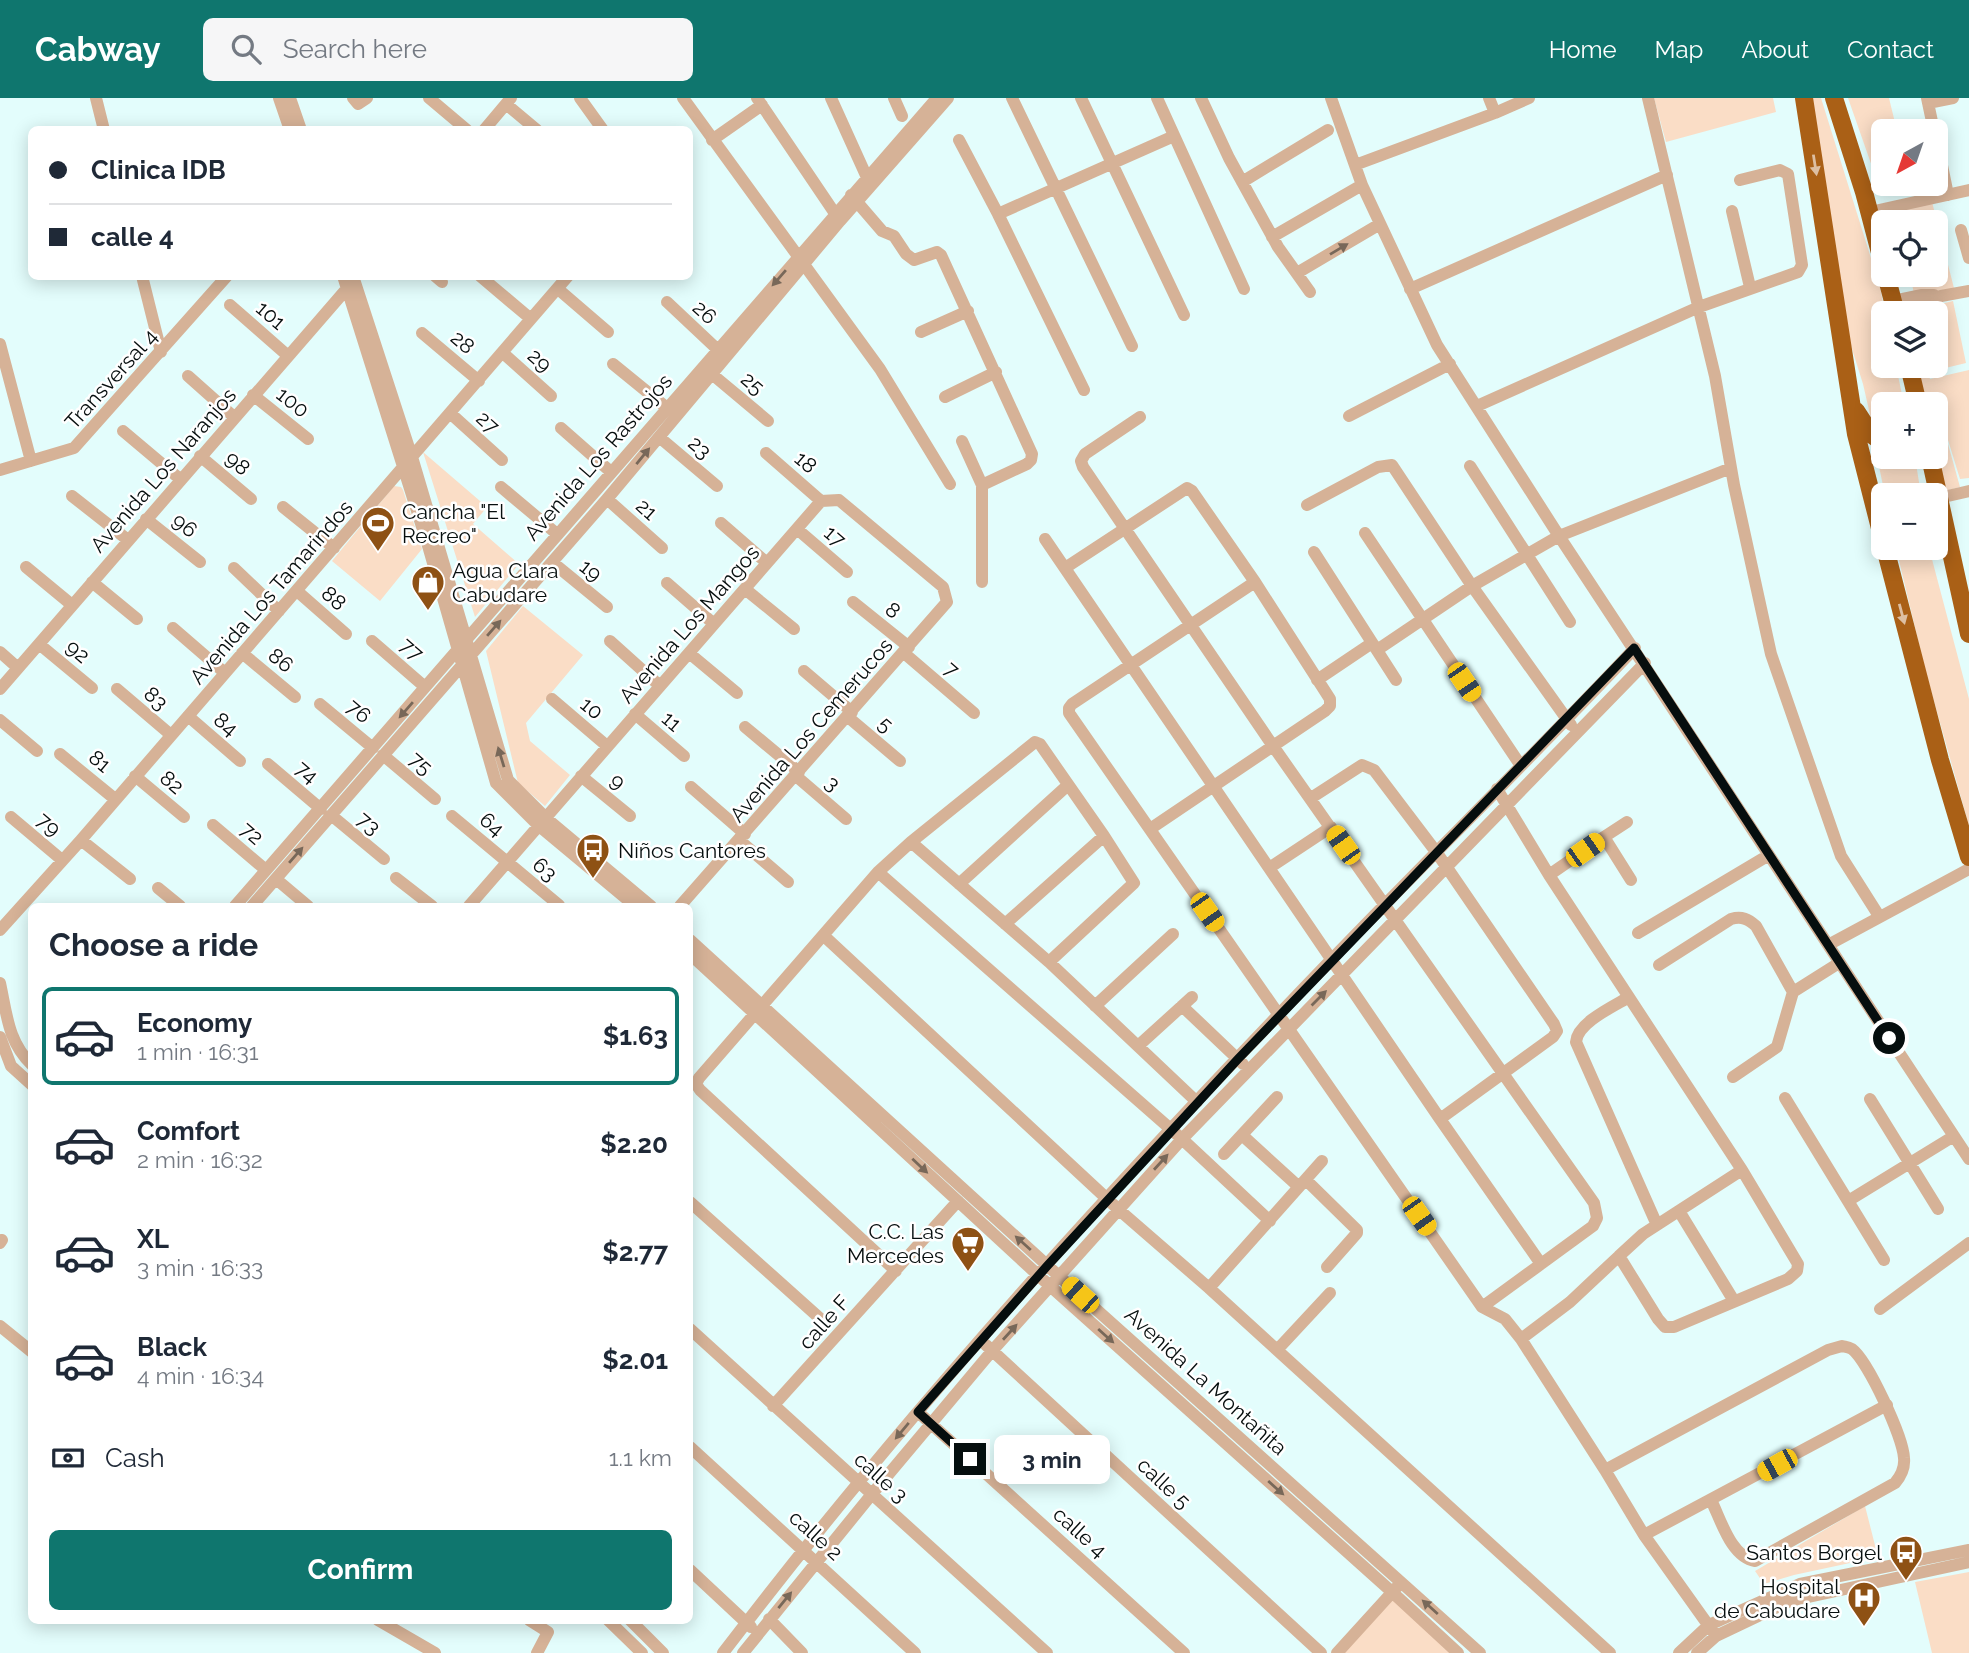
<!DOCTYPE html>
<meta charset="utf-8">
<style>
body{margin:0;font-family:Raleway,sans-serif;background:#f6f6f7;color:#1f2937;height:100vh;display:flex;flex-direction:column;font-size:26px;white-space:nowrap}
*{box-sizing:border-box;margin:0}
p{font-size:23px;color:#747a83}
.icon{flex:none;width:38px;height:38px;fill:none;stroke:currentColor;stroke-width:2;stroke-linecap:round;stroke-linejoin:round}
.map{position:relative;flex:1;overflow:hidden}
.side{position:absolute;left:28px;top:805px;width:665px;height:721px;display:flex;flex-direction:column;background:#fff;border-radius:10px;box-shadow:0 4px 18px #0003}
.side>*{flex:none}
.hud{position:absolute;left:28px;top:28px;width:665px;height:154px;border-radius:10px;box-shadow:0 4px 18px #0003;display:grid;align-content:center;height:154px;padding:0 21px;background:#fff}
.needle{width:46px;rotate:220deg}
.controls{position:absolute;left:1871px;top:21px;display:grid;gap:14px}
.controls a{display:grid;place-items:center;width:77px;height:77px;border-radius:10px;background:#fff;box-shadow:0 4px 18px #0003;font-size:35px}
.end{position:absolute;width:32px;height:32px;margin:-16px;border:9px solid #060e0e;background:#fff;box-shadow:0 0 0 4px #fff}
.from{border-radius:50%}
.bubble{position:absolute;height:49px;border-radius:10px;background:#fff;box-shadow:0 4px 18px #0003;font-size:23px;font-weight:700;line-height:49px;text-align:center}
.car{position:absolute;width:21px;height:42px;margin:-21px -10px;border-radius:9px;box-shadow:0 0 5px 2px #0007;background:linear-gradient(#f5c518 24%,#345 0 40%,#f5c518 0 76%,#345 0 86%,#f5c518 0)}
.hud b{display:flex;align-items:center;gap:24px;height:66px;font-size:26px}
.hud b+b{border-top:2px solid #e0e1e3}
.hud i{width:18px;height:18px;background:#1f2937}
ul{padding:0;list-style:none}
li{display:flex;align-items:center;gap:21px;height:98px;margin:0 14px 10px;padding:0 7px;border:4px solid transparent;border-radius:10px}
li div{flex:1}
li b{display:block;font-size:26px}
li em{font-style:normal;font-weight:700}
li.on{border-color:#0f766e}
li>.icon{width:63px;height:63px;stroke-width:1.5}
h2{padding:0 21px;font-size:32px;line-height:84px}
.pay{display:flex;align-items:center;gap:18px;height:77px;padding:0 21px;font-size:26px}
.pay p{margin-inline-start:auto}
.cta{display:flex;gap:14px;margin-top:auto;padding:14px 21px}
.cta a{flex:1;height:80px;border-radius:10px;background:#0f766e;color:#fff;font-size:28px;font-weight:700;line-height:80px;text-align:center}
header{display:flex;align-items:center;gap:42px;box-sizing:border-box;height:98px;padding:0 35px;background:#0f766e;color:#fff}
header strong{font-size:33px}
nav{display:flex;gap:38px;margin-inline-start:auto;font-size:24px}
.search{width:490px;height:63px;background:#f6f6f7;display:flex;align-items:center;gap:18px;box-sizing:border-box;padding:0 24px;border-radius:10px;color:#747a83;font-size:26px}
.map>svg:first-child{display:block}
</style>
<header>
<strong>Cabway</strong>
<div class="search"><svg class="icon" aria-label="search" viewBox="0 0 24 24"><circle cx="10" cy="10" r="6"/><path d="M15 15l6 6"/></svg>Search here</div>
<nav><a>Home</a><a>Map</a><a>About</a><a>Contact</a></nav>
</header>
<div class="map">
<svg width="1969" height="1555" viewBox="0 0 1969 1555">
<rect width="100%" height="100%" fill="#e3fdfc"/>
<path fill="#faddc6" d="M1654,0h119l3,14 -110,30z
M1805,0h16l59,189 5,26h-2v53h13l8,38h-21v36l-9,-8 -11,-48 -16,-51z
M1848,0h41l8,33h-14v53h29l1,4 -19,8 -12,-1z
M1932,104l23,90 -39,11 -6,-28h26v-53h-37l-2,-11z
M1953,203l13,62 -33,8 -1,-5h4v-53h-19l-1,-3z
M1916,268h10l4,13 39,-9v108l-9,1 -24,-78 24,86 -15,4 -9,-41v-46h-11z
M423,354l64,55 -14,17 46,40 -44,53z
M1877,359h38l6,38h-36z
M394,388l7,1 2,3 19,59 -42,52 -48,-40z
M1896,450h33l40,151v127l-44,-157z
M523,508l60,49 -57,68 4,18 40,34 -25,31 -27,-23 -32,-132z
M1865,1408l13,51 -84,18 -30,9 -9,-13z
M1969,1474v81h-37l-17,-71z
M1392,1499l61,56h-111z"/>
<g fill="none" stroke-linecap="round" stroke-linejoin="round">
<path stroke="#d6b297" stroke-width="12" d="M96,0l8,32
M279,0l11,32
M290,0l11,32
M353,0l5,6 9,-6
M429,0l38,32
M580,0l23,32
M683,0l197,271 70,115
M757,0l81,120
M831,0l38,84
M894,0l8,18
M1012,0l120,248
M1081,0l103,217
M1157,0l87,191
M1201,0l28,60 49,89 32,45
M1331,0l31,87 75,160 122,191 410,623
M1489,0l6,15
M1648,0l67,278 19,109 37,169 70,202 38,60
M1927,0l7,33
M1928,5l25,-5
M506,6l31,26
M484,32l27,-32
M1936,38l12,59
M712,42l50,-35
M959,42l39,74 86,176
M1355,67l140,-52 34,-15
M1242,84l86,-52
M851,97l31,36 12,5 12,18 8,6 23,-8 4,3 91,199 -1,6 -4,4 -45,21 -20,-44
M1732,113l18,76
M1870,114l99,-22
M998,116l176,-78
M1961,132l8,28
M1272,139l90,-52
M1297,175l83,-49
M142,178l19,76
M343,178l86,273 67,234 43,43 96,80
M353,178l59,181 96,323 38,38 105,88
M435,178l7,6
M480,178l51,43
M558,191l50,43
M1410,191l257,-114
M1893,203l29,-6h12
M667,204l50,47
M230,207l57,50
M1895,213l46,-15 28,-5
M921,234l47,-21
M422,235l57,48
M0,246l31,117
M503,255l48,43
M613,266l54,44
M713,277l55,46
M188,278l46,41
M253,297l55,44
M945,299l51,-25
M1477,308l222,-99 99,-35 4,-7 -14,-91 -8,-4 -40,10
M450,315l52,47
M1349,318l101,-52
M1140,319l-55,37 -4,7 2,6 190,279 321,457 3,15 -4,8 -52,38
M561,330l50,44
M123,333l57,48
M659,339l58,49
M766,355l55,48
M200,358l51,43
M1470,368l100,156
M0,372l74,-22 153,-172
M982,387v97
M501,389l56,47
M72,398l56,44
M1939,400l30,-7
M607,401l55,49
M1307,407l71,-38 14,-2 80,121 99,139
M283,409l51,41
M146,421l54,43
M721,425l46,40
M797,431l50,43
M1365,435l156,233
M1045,441l395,580 113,-82 4,-6 -3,-7 -117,-171 -63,-83 -12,-5 -51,33
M1314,454l82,128
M552,464l55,45
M26,469l46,38
M234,470l45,43
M1065,470l122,-80 5,3 63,91 75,117v7l-5,5 -175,118
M92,484l45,37
M1255,484l-183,122 -3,4v5l413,594 23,12 16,20 84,131 39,65 72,101
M667,485l47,41
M745,491l49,40
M297,493l49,43
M853,504l56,45
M173,530l52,45
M372,543l53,46
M610,543l50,45
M39,546l53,44
M1377,552l95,-64 87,-50 172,-68
M0,554l18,16
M242,555l53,44
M689,555l48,40
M904,555l70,60
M804,573l48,41
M1317,582l55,-37
M0,591l350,-404
M117,591l54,46
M552,601l55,47
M320,606l53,44
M635,616l49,42
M188,618l52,45
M848,619l52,44
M0,622l37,31
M745,629l54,45
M60,656l55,45
M383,657l52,44
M268,666l53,45
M135,678l49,41
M581,678l49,40
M796,678l50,43
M691,689l54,47
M1497,691l52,86 193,295 56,94 -1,7 -9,8 -114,48h-9l-7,-8 -39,-63 24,-22 99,-64
M331,717l53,44
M452,718l107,89
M11,719l51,43
M213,727l53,45
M1604,739l23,-15
M81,742l49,39
M739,742l49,42
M911,744l138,120 148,140
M1269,770l62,-41
M878,774l304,267 88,82
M1549,777l55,-38 27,43
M396,780l36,28
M276,781l32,27
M959,786l109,-99
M158,790l22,18
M235,808l702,-808
M252,808l355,-407 233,-278 108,-123
M469,808l352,-405 18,-1 104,87 4,15 -267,304
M1005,826l99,-88
M0,832l81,-90 487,-564
M1638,835l131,-78
M823,837l295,274 91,79 401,365
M690,842l370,337 420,376
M1828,847l141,-76
M690,856l349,322 353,316 66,61
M1659,867l72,-46c11,-3 17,0 25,7l37,66
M0,885c7,32 8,59 32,82
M1629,899c-15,9 -52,26 -53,45l81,183
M1095,908l78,-72
M1182,908l61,58
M0,939l11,29 21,19
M1138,948l54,-49
M1733,979l44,-30 16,-55 46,-29
M1785,1000l63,103 106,-65
M1870,1001l68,110
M1440,1021l101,145 -59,43
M1242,1037l57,52
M1224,1056l53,-57
M1306,1082l51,50v3l-30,34
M1848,1103l36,59
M690,1104l134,120
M1679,1113l55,90
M0,1145l2,-3
M896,1173l-196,-181 -4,-6 3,-6 179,-206 33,-30 124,-100 5,2 64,92 30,47 -85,79
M1209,1190l113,-127
M1880,1211l89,-66
M0,1228l32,26
M690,1231l357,324
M1521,1241l49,-37 49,-46
M986,1247l335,308
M1277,1252l53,-57
M773,1308l185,-205
M918,1314l266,241
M690,1349l225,206
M1605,1372l223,-120 14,-4c4,1 6,1 10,3 16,12 51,88 52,109 1,10 -3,18 -9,25l-140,78c-24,-4 -34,-41 -44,-61
M1644,1437l243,-130
M690,1472l61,57
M769,1521l33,34
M378,1522l57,33
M529,1522l19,12 -11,21
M608,1522l34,33
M630,1522l33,33
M723,1555c185,-243 395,-472 607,-692 101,-105 205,-207 305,-313
M743,1555l129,-159 120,-143 190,-212 463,-476
M1337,1555l60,-66
M1679,1555l30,-28 91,-41 169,-34
M1697,1555l19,-17 74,-35 179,-39"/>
<path stroke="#aa6016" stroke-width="18" d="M1804,0l52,336 27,106
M1834,0l30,94 19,72
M1886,177l10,38
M1909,268l9,38
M1856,313l15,23 12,9
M1930,359l39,177
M1885,450l55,212 29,97"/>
</g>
<defs><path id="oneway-solid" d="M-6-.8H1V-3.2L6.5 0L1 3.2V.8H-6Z" transform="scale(1.75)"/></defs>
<g fill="#ddbfa2">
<use href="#oneway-solid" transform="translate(1815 67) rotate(81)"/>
<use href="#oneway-solid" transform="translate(1902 516) rotate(75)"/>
</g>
<g fill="#786859">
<use href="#oneway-solid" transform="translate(1339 151) rotate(-31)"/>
<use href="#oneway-solid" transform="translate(779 180) rotate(131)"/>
<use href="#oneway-solid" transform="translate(643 358) rotate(-51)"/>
<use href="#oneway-solid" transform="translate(494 530) rotate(-49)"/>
<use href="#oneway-solid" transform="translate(406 612) rotate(131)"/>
<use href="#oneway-solid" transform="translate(501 659) rotate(-107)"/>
<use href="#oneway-solid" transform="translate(296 757) rotate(-49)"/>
<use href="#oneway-solid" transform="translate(1319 900) rotate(-45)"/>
<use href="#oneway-solid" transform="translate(1161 1064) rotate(-48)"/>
<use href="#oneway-solid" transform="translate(920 1068) rotate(43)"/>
<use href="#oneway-solid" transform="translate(1023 1145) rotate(-138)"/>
<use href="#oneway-solid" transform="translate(1010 1234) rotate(-48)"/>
<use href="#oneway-solid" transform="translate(1106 1238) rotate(42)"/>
<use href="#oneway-solid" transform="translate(902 1333) rotate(130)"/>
<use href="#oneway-solid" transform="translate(1276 1390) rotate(42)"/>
<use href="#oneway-solid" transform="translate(785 1502) rotate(-51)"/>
<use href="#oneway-solid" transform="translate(1430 1509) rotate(-138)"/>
</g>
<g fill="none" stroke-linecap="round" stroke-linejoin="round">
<path stroke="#060e0e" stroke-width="9" d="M970,1361l-52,-47 130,-147 190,-206 396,-411 255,390"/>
</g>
<defs>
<symbol id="stadium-pin" viewBox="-11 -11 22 30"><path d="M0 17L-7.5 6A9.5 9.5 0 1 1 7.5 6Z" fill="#8e5114" stroke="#fff"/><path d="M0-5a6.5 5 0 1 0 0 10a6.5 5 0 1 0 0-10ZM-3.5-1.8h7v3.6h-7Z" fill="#fff"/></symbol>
<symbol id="shop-pin" viewBox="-11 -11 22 30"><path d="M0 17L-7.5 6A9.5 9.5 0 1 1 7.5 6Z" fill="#8e5114" stroke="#fff"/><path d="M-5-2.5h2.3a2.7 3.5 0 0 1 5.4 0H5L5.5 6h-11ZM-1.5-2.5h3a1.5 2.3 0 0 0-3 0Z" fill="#fff"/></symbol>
<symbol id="bus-pin" viewBox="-11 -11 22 30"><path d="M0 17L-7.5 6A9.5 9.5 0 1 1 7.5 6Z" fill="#8e5114" stroke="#fff"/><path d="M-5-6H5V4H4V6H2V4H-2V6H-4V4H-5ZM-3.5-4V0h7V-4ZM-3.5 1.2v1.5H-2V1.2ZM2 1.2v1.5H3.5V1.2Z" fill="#fff"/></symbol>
<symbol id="supermarket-pin" viewBox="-11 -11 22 30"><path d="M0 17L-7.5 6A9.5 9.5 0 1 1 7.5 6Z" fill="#8e5114" stroke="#fff"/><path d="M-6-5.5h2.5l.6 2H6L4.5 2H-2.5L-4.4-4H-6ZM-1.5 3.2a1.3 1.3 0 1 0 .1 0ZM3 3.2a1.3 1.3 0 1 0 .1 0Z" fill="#fff"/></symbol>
<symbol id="hospital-pin" viewBox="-11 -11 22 30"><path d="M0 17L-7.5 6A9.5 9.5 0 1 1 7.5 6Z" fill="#8e5114" stroke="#fff"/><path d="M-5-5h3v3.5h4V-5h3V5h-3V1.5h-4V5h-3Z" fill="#fff"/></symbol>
</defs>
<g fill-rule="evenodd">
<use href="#stadium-pin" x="359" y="406" width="38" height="52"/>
<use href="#shop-pin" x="409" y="465" width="38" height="52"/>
<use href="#bus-pin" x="574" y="733" width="38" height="52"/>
<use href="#supermarket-pin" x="949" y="1126" width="38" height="52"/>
<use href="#bus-pin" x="1887" y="1435" width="38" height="52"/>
<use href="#hospital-pin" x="1845" y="1481" width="38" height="52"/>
</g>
<g text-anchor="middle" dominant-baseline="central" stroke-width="5" stroke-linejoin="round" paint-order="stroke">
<g font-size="21" fill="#060e0e" stroke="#fff">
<text transform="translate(705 214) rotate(43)">26</text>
<text transform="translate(271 217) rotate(41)">101</text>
<text transform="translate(463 244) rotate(40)">28</text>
<text transform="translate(540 262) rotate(41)">29</text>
<text transform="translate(111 281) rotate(-48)">Transversal 4</text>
<text transform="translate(753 285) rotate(40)">25</text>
<text transform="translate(293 304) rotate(39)">100</text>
<text transform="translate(488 324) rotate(42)">27</text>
<text transform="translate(700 349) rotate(40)">23</text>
<text transform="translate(598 359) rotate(-49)">Avenida Los Rastrojos</text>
<text transform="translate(806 364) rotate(41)">18</text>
<text transform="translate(238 365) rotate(41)">98</text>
<text transform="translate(163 372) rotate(-49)">Avenida Los Naranjos</text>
<text transform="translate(647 411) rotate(42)">21</text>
<text transform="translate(185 427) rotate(39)">96</text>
<text transform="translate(835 438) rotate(41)">17</text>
<text transform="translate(591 472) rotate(39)">19</text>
<text transform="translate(271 494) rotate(-49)">Avenida Los Tamarindos</text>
<text transform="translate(334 500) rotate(41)">88</text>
<text transform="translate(893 512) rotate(39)">8</text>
<text transform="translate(689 526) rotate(-49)">Avenida Los Mangos</text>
<text transform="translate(412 551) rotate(41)">77</text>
<text transform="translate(78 553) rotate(40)">92</text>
<text transform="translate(281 562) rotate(39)">86</text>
<text transform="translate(952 571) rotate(41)">7</text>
<text transform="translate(156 600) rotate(41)">83</text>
<text transform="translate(592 610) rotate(40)">10</text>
<text transform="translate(359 613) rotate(40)">76</text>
<text transform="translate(672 623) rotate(41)">11</text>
<text transform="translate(226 626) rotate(40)">84</text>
<text transform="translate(886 626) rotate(40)">5</text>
<text transform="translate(811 632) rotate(-49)">Avenida Los Cemerucos</text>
<text transform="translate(100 663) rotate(40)">81</text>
<text transform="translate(421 665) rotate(41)">75</text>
<text transform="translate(307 674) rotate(40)">74</text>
<text transform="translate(618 683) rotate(40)">9</text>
<text transform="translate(172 684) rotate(40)">82</text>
<text transform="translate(833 685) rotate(41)">3</text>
<text transform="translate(369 725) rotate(40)">73</text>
<text transform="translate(49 726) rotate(40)">79</text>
<text transform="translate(492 726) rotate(40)">64</text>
<text transform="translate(252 735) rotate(41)">72</text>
<text transform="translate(545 771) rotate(40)">63</text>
<text transform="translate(824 1224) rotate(-48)">calle F</text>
<text transform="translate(1206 1283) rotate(42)">Avenida La Montañita</text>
<text transform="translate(881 1379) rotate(42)">calle 3</text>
<text transform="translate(1164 1385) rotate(43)">calle 5</text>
<text transform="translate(1080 1434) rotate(42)">calle 4</text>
<text transform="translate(816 1437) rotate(42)">calle 2</text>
</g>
<g font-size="21" fill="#060e0e" stroke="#fff" text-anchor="start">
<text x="402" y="413">Cancha "El<tspan x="402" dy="24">Recreo"</tspan></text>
<text x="452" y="472">Agua Clara<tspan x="452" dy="24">Cabudare</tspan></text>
<text x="618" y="752">Niños Cantores</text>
<text x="944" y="1133" text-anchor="end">C.C. Las<tspan x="944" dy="24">Mercedes</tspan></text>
<text x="1882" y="1454" text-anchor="end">Santos Borgel</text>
<text x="1840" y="1488" text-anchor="end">Hospital<tspan x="1840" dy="24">de Cabudare</tspan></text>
</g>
</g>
</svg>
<div class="controls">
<a><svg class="needle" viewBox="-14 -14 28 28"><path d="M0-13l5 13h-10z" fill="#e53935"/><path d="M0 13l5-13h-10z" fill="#747a83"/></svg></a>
<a><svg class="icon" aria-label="locate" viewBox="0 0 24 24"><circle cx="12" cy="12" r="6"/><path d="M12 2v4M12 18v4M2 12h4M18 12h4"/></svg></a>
<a><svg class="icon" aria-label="layers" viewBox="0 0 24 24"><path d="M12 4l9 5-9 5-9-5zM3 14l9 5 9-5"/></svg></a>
<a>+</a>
<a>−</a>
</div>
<i class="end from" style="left:1889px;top:940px"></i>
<i class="end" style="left:970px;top:1361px"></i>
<div class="bubble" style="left:994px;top:1337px;width:116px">3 min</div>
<i class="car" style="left:1464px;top:584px;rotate:146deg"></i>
<i class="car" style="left:1343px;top:747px;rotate:325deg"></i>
<i class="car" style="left:1585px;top:752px;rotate:55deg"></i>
<i class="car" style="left:1207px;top:814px;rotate:145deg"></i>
<i class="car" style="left:1419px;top:1118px;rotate:145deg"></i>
<i class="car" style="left:1080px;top:1197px;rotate:312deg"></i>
<i class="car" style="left:1777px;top:1367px;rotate:241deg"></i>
<div class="hud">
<b><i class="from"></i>Clinica IDB</b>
<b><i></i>calle 4</b>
</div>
<section class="side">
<h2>Choose a ride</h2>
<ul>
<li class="on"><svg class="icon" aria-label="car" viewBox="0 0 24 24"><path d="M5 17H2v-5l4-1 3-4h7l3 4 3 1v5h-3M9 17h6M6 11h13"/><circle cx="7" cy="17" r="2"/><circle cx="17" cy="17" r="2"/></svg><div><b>Economy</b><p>1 min · 16:31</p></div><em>$1.63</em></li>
<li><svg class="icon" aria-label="car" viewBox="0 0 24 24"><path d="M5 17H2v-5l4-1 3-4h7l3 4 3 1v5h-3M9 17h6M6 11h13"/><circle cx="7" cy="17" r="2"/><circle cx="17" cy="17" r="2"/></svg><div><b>Comfort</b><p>2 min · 16:32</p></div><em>$2.20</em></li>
<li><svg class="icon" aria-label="car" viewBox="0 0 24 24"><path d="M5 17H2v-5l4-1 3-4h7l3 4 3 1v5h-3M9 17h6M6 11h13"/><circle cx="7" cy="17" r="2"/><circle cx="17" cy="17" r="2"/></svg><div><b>XL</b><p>3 min · 16:33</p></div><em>$2.77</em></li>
<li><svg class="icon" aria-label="car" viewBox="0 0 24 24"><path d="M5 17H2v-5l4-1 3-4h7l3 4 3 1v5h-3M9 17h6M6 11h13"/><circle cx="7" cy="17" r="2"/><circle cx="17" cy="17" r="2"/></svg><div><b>Black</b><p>4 min · 16:34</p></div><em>$2.01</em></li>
</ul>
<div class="pay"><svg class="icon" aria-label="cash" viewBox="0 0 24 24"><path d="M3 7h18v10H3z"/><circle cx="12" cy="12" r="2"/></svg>Cash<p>1.1 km</p></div>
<div class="cta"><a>Confirm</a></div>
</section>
</div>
